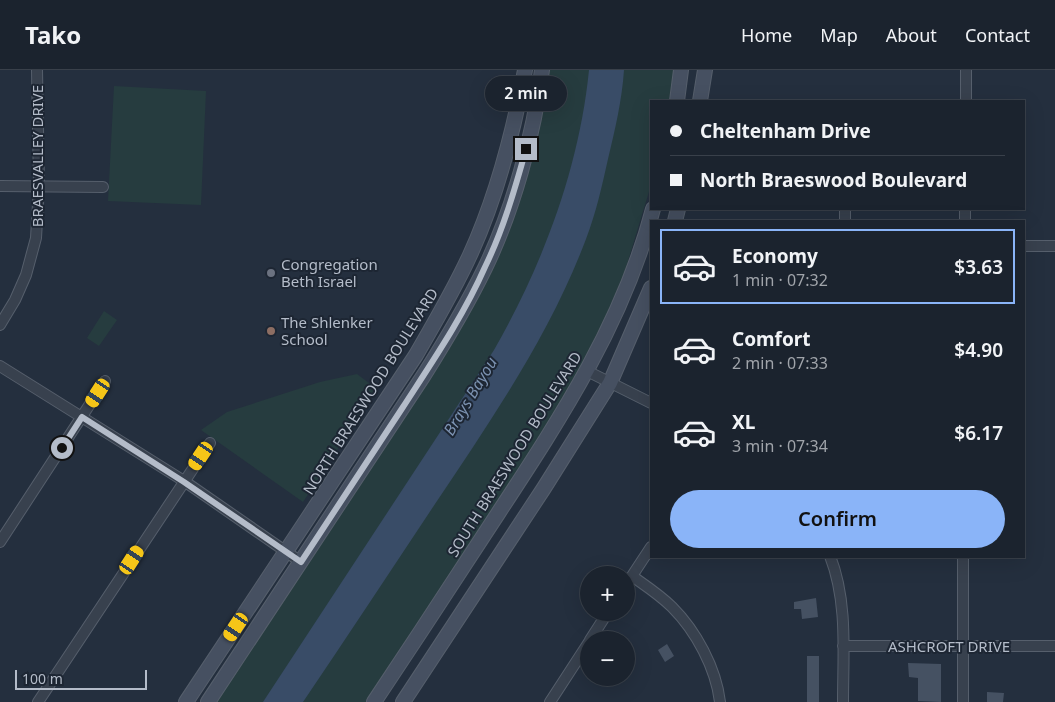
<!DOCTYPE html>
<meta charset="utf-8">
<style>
body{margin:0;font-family:"Noto Sans",sans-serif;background:#242b36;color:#f1f3f6;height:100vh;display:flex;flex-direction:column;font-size:19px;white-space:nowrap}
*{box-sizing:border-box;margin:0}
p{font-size:16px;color:#a0a4aa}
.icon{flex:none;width:28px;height:28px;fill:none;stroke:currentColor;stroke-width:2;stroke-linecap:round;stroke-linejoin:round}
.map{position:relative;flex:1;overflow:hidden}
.side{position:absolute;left:650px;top:150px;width:375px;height:338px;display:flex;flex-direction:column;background:#1b232e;border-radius:0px;box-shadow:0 5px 20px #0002,0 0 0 1px #39404a}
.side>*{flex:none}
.banner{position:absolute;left:650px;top:30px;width:375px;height:110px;border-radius:0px;box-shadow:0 5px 20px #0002,0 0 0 1px #39404a;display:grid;align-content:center;height:110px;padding:0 20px;background:#1b232e}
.controls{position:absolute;left:580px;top:496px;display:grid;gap:10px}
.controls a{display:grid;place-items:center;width:55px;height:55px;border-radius:50%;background:#1b232e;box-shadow:0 5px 20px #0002,0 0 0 1px #39404a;font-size:25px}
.scale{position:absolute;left:15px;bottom:12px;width:132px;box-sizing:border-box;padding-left:5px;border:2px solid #b4bcc9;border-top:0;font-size:14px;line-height:18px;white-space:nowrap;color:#b4bcc9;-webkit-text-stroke:4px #1d2633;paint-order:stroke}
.end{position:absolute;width:22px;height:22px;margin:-11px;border:6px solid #b4bcc9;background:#111;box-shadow:0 0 0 2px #111}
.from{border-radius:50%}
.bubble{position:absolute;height:35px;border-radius:18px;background:#1b232e;box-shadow:0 5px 20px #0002,0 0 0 1px #39404a;font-size:16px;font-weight:600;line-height:35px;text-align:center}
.car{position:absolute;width:15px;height:30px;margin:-15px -8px;border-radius:6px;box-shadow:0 0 4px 1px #0007;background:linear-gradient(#f5c518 24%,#345 0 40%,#f5c518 0 76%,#345 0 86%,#f5c518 0)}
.banner b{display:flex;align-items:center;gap:18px;height:48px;font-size:19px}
.banner b+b{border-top:1px solid #39404a}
.banner i{width:12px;height:12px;background:#f1f3f6}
ul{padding:9px 0 0;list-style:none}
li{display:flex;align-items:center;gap:15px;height:75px;margin:0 10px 8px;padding:0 10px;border:2px solid transparent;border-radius:0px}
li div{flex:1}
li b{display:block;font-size:19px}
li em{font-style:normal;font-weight:600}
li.current{border-color:#8ab4f8}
li>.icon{width:45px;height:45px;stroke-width:1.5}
.action{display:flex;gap:10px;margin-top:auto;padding:10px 20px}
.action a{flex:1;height:58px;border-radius:30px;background:#8ab4f8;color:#111;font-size:20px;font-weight:600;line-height:58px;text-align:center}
header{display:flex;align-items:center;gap:30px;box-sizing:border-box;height:70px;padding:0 25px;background:#1b232e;border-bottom:1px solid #39404a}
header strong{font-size:24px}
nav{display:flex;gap:28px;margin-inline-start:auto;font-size:18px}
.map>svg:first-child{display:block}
</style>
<header>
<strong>Tako</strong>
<nav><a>Home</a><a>Map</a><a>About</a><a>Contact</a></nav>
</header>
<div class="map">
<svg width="1055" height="632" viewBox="0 0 1055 632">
<rect width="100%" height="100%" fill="#242f3e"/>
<path fill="#263c3f" d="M548,0h126l-5,31h-18v84l-26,86 -25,59 -30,58 -34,54 -170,260h-153l256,-393z
M114,16l92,5 -5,114 -93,-4z
M104,241l13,9 -18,26 -12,-8z
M357,304l20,15 -74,113 -102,-72 26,-18 93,-30z"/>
<path fill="#394c67" d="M589,0h35c-2,30 -9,60 -16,89 -6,27 -12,54 -22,80 -36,96 -95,181 -151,265 -44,66 -88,133 -132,198h-40l231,-352c49,-86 85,-181 95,-280z"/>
<path fill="#455162" d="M816,528l2,19 -16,2 -1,-10h-7v-7z
M667,574l7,12 -9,6 -7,-12z
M807,586h12v46h-12z
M908,593l33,1v38l-23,-1v-23l-9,-1z
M987,622l17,1 -1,9h-16z"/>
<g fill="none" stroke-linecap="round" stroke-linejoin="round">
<defs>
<path id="minor" d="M966,31v-31
M0,116l103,1
M845,139v12
M965,151v-12
M1024,176h31
M0,255l15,-25 11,-25 10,-37 3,-52 -2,-116
M0,296l184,115 117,81
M587,301l64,32
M0,472l105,-161
M830,486c18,46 13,98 13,146
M632,506c14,10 28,19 40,31 24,24 44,61 48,95
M626,515l25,-38
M590,570l18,-28
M843,576h212
M38,632l172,-259
M550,632l39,-60
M963,632v-146"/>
<path id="secondary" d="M677,31l4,-31
M700,31l5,-31
M675,151l3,-12
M186,632l230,-347c19,-33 38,-65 54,-100 27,-59 43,-121 55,-185
M208,632l216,-327c22,-35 43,-70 61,-107 28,-58 49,-134 57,-198
M374,632c42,-63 84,-127 125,-190 63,-96 125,-191 154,-303
M403,632l141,-214 66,-105 41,-95"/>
</defs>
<use href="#minor" stroke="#565f6c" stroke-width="12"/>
<use href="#secondary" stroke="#565f6c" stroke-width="16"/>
<use href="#minor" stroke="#38414e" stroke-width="10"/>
<use href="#secondary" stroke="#465061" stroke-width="14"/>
</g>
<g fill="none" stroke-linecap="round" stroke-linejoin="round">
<path stroke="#b4bcc9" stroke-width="6" d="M62,378l20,-31 102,65 117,80c34,-52 68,-103 102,-155 29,-45 60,-90 82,-140 18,-37 30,-78 41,-118"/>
</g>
<circle fill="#6b7280" stroke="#1d2633" stroke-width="2" cx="271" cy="203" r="5"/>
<circle fill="#8d6e63" stroke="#1d2633" stroke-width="2" cx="271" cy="261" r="5"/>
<g text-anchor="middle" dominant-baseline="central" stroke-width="4" stroke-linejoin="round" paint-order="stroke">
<g font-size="15" fill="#b4bcc9" stroke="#1d2633">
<text transform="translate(37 86) rotate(-90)">BRAESVALLEY DRIVE</text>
<text transform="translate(370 321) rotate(-58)">NORTH BRAESWOOD BOULEVARD</text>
<text transform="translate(514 384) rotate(-58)">SOUTH BRAESWOOD BOULEVARD</text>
<text x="949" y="576">ASHCROFT DRIVE</text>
</g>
<g font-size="15" fill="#b4bcc9" stroke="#1d2633" text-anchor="start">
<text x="281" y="194">Congregation<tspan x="281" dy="17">Beth Israel</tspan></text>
<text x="281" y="252">The Shlenker<tspan x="281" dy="17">School</tspan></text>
</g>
<g font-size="16" font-style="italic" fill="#7c92b1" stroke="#1d2633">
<text transform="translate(470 326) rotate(-59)">Brays Bayou</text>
</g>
</g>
</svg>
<div class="controls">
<a>+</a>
<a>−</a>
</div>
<div class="scale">100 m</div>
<i class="end from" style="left:62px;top:378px"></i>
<i class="end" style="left:526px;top:79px"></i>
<div class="bubble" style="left:485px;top:6px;width:82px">2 min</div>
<i class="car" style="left:98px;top:323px;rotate:213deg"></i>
<i class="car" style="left:201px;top:386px;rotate:214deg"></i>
<i class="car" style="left:132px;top:490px;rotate:33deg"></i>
<i class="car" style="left:236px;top:557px;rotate:214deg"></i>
<div class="banner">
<b><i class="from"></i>Cheltenham Drive</b>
<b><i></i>North Braeswood Boulevard</b>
</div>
<section class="side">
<ul>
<li class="current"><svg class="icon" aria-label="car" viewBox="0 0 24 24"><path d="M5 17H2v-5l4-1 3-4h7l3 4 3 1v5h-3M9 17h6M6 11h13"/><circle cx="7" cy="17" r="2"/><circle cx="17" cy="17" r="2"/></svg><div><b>Economy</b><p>1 min · 07:32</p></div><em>$3.63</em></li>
<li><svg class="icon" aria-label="car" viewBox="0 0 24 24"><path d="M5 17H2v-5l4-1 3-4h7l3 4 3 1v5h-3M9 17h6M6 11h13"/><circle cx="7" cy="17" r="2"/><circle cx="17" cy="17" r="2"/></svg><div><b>Comfort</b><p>2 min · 07:33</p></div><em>$4.90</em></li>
<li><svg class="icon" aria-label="car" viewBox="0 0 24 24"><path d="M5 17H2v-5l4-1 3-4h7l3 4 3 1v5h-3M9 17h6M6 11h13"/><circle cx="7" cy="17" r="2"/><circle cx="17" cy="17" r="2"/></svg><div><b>XL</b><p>3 min · 07:34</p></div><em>$6.17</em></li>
</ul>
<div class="action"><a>Confirm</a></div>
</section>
</div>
